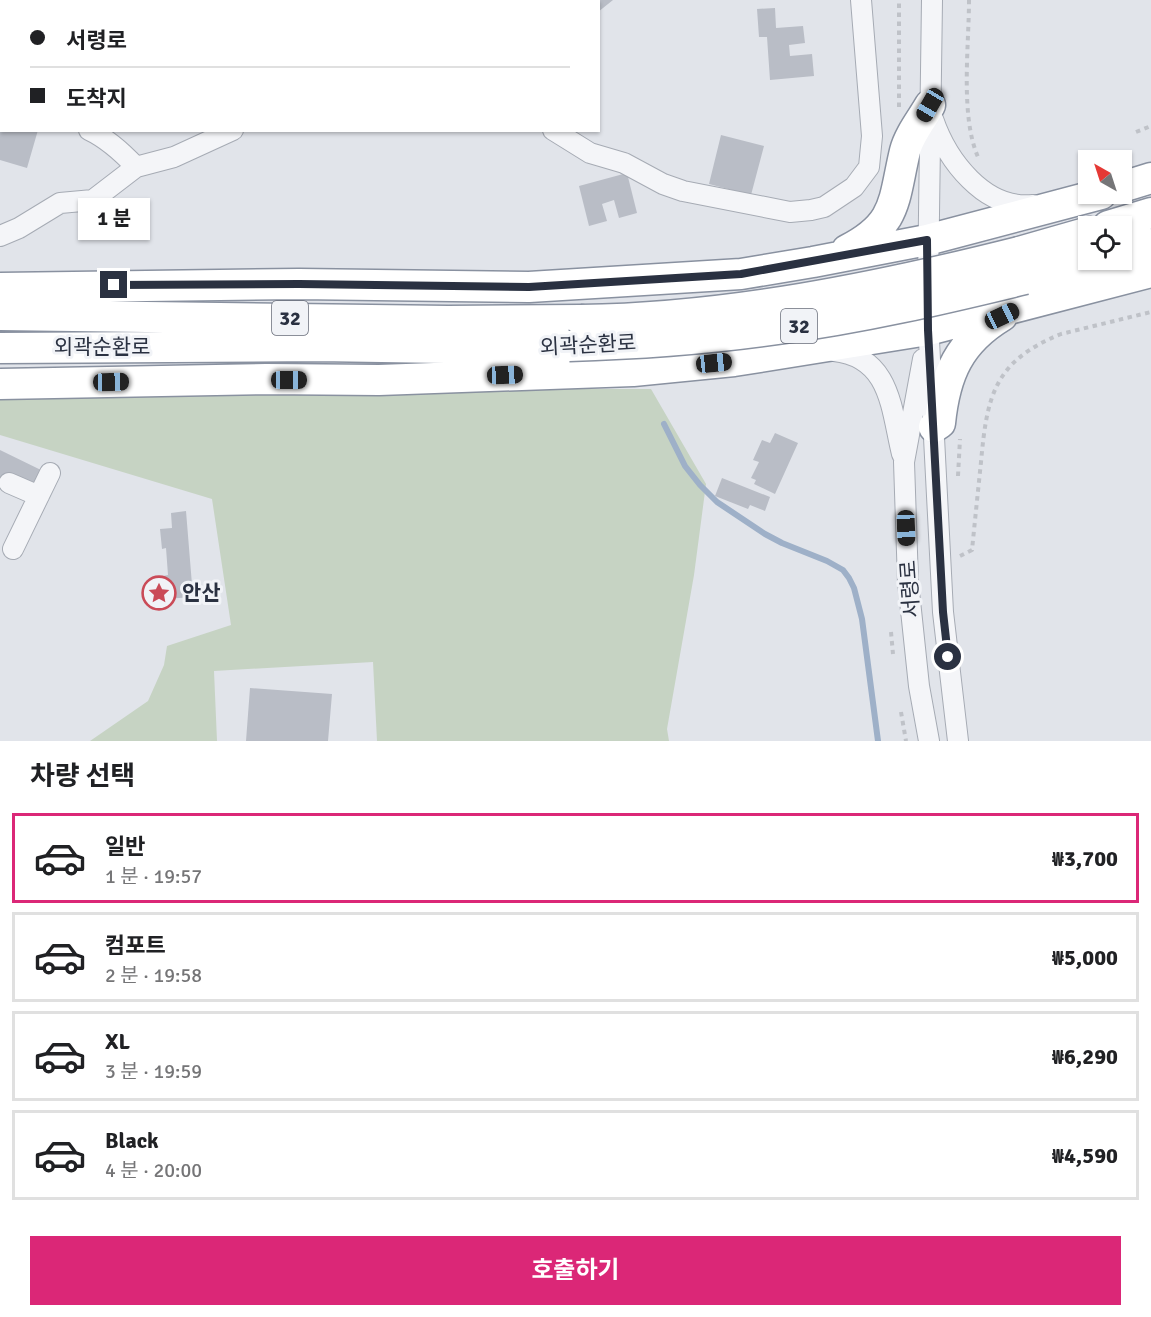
<!DOCTYPE html>
<html lang="ko">
<meta charset="utf-8">
<style>
body{margin:0;font-family:Signika,"Noto Sans KR",sans-serif;background:#f6f6f6;color:#202124;height:100vh;display:flex;flex-direction:column;font-size:22px;white-space:nowrap}
*{box-sizing:border-box;margin:0}
p{font-size:20px;color:#757577}
.icon{flex:none;width:33px;height:33px;fill:none;stroke:currentColor;stroke-width:2;stroke-linecap:round;stroke-linejoin:round}
.map{position:relative;height:741px;overflow:hidden}
.sheet{display:flex;flex-direction:column;background:#fff;flex:1}
.sheet>*{flex:none}
.top-card{position:absolute;left:0px;top:0px;width:600px;height:132px;box-shadow:0 2px 4px #0004;display:grid;align-content:center;height:132px;padding:0 30px;background:#fff}
.needle{width:39px;rotate:321deg}
.controls{position:absolute;left:1078px;top:150px;display:grid;gap:12px}
.controls a{display:grid;place-items:center;width:54px;height:54px;border-radius:0px;background:#fff;box-shadow:0 2px 4px #0004;font-size:30px}
.end{position:absolute;width:27px;height:27px;margin:-14px;border:8px solid #2a3141;background:#fff;box-shadow:0 0 0 3px #fff}
.from{border-radius:50%}
.bubble{position:absolute;height:42px;border-radius:0px;background:#fff;box-shadow:0 2px 4px #0004;font-size:20px;font-weight:700;line-height:42px;text-align:center}
.car{position:absolute;width:18px;height:36px;margin:-18px -9px;border-radius:8px;box-shadow:0 0 4px 2px #0007;background:linear-gradient(#222 24%,#8ab4d8 0 40%,#222 0 76%,#8ab4d8 0 86%,#222 0)}
.top-card b{display:flex;align-items:center;gap:21px;height:57px;font-size:22px}
.top-card b+b{border-top:2px solid #e0e0e0}
.top-card i{width:15px;height:15px;background:#202124}
ul{padding:0;list-style:none}
li{display:flex;align-items:center;gap:18px;height:90px;margin:0 12px 9px;padding:0 18px;border:3px solid #e0e0e0;border-radius:0px}
li div{flex:1}
li b{display:block;font-size:22px}
li em{font-style:normal;font-weight:700}
li.selected{border-color:#db2777}
li>.icon{width:54px;height:54px;stroke-width:1.5}
h2{padding:0 30px;font-size:27px;line-height:72px}
.cta{display:flex;gap:12px;margin-top:auto;padding:12px 30px}
.cta a{flex:1;height:69px;border-radius:0px;background:#db2777;color:#fff;font-size:24px;font-weight:700;line-height:69px;text-align:center}
.map>svg:first-child{display:block}
</style>
<div class="map">
<svg width="1151" height="741" viewBox="0 0 1151 741">
<rect width="100%" height="100%" fill="#e1e4ea"/>
<path fill="#c6d3c3" d="M356,389h295l55,95 -12,91 -27,154 2,12h-292l-4,-79 -159,9 3,70h-127l58,-40 16,-36 3,-19 64,-21 -19,-126 -212,-64v-45z"/>
<g fill="none" stroke-linecap="round" stroke-linejoin="round">
<path stroke="#9eb0c8" stroke-width="6" d="M664,424l21,42 15,19 17,17 48,32 17,9 45,18 16,9 6,8 5,10 8,31 16,122"/>
</g>
<path fill="#b9bdc6" d="M598,0h15l-15,12z
M775,8l1,20 27,-2 2,17 -16,2 1,11 22,-2 2,22 -44,4 -3,-43h-8l-2,-28z
M0,130h38l-11,38 -27,-8z
M721,135l43,11 -13,49 -42,-11z
M627,173l10,40 -18,5 -5,-18 -12,4 5,17 -18,5 -10,-40z
M775,433l23,10 -23,51 -21,-10 2,-4 -5,-2 8,-16 -6,-2 9,-20 8,3z
M0,450l43,21 -9,18 -34,-12z
M722,478l48,19 -5,14 -15,-6 -2,4 -33,-13z
M186,511l7,86 -28,2 -2,-23 5,-1 -2,-27 -4,1 -2,-20 12,-1 -1,-15z
M250,688l82,6 -4,47h-82z"/>
<g fill="none" stroke-linecap="round" stroke-linejoin="round">
<defs>
<path id="minor" d="M933,119c14,41 51,91 100,86
M89,130c19,9 33,22 47,37
M553,130l37,23 34,10 39,21 20,7 107,21 21,-2 13,-3 30,-20 15,-20 3,-31 -11,-136
M0,236l19,-8 41,-25 33,-3 43,-33 38,-10 59,-27
M928,285l4,-285
M928,321l15,291 15,129
M834,351c57,6 57,58 68,103
M923,359l-19,103 4,120 11,104 10,55
M9,483l30,13
M13,549l37,-76"/>
<path id="highway" d="M1122,187l29,-9
M1108,226l43,-13
M847,250c51,-26 46,-49 58,-99 4,-16 17,-32 25,-46
M1019,252l70,-20
M1122,252l29,-8
M1025,279l71,-19
M0,288l299,-4 230,3 212,-13 72,-12 114,-22 174,-46
M0,315l448,6 133,-1
M0,348l319,-2 189,3 61,-3
M0,384l266,-5 113,1 254,-9 101,-10 194,-31 223,-58
M934,427l6,-4c5,-49 19,-81 62,-107"/>
</defs>
<use href="#minor" stroke="#a6abb4" stroke-width="22"/>
<use href="#highway" stroke="#8991a0" stroke-width="33"/>
<path stroke="#bfc2c8" stroke-width="4" stroke-dasharray="4.5 4.5" stroke-linecap="butt" d="M969,0c0,46 -9,116 9,157
M899,107v-107
M1136,132l15,-6
M958,476l2,-37
M960,556l12,-6c3,-30 6,-59 9,-88 6,-66 13,-101 80,-128l90,-22
M891,632l2,22
M901,712l5,29"/>
<use href="#minor" stroke="#f4f5f8" stroke-width="20"/>
<use href="#highway" stroke="#fff" stroke-width="30"/>
<defs>
<path id="highway-bridge" d="M581,320c147,-2 295,-32 438,-68
M569,346c70,-2 140,-7 209,-17 83,-11 165,-30 247,-50"/>
</defs>
<use href="#highway-bridge" stroke="#8991a0" stroke-width="33" stroke-linecap="butt"/>
<use href="#highway-bridge" stroke="#fff" stroke-width="30"/>
</g>
<g fill="none" stroke-linecap="round" stroke-linejoin="round">
<path stroke="#2a3141" stroke-width="8" d="M114,285l185,-1 230,3 212,-13 186,-34 1,90 15,282 5,45"/>
</g>
<defs>
<symbol id="sight-ring" viewBox="-11 -11 22 22"><circle r="9.5" fill="#f1f3f7" stroke="#ca4b58" stroke-width="1.5"/><path d="M0-6L1.8-2.2L6-1.7L2.9 1.2L3.7 5.4L0 3.3L-3.7 5.4L-2.9 1.2L-6-1.7L-1.8-2.2Z" fill="#ca4b58"/></symbol>
</defs>
<g fill-rule="evenodd">
<use href="#sight-ring" x="140" y="574" width="38" height="38"/>
</g>
<g text-anchor="middle" dominant-baseline="central" stroke-width="6" stroke-linejoin="round" paint-order="stroke">
<g fill="#f1f3f7" stroke="#666b78" stroke-width="1.5">
<rect x="272" y="301" width="36" height="34" rx="4.5"/>
<rect x="781" y="309" width="36" height="34" rx="4.5"/>
</g>
<g font-size="20" font-weight="bold" fill="#2a3141">
<text x="290" y="318">32</text>
<text x="799" y="326">32</text>
</g>
<g font-size="21" fill="#2a3141" stroke="#f1f3f7">
<text transform="translate(588 345) rotate(-3)">외곽순환로</text>
<text x="102" y="347">외곽순환로</text>
<text transform="translate(910 589) rotate(-94)">서령로</text>
</g>
<g font-size="21" font-weight="bold" fill="#2a3141" stroke="#f1f3f7" text-anchor="start">
<text x="182" y="593">안산</text>
</g>
</g>
</svg>
<div class="controls">
<a><svg class="needle" viewBox="-14 -14 28 28"><path d="M0-13l5 13h-10z" fill="#e53935"/><path d="M0 13l5-13h-10z" fill="#757577"/></svg></a>
<a><svg class="icon" aria-label="locate" viewBox="0 0 24 24"><circle cx="12" cy="12" r="6"/><path d="M12 2v4M12 18v4M2 12h4M18 12h4"/></svg></a>
</div>
<i class="end from" style="left:948px;top:657px"></i>
<i class="end" style="left:114px;top:285px"></i>
<div class="bubble" style="left:78px;top:198px;width:72px">1 분</div>
<i class="car" style="left:930px;top:105px;rotate:210deg"></i>
<i class="car" style="left:1002px;top:316px;rotate:65deg"></i>
<i class="car" style="left:714px;top:363px;rotate:84deg"></i>
<i class="car" style="left:505px;top:375px;rotate:88deg"></i>
<i class="car" style="left:289px;top:380px;rotate:90deg"></i>
<i class="car" style="left:111px;top:382px;rotate:89deg"></i>
<i class="car" style="left:906px;top:528px;rotate:178deg"></i>
<div class="top-card">
<b><i class="from"></i>서령로</b>
<b><i></i>도착지</b>
</div>
</div>
<section class="sheet">
<h2>차량 선택</h2>
<ul>
<li class="selected"><svg class="icon" aria-label="car" viewBox="0 0 24 24"><path d="M5 17H2v-5l4-1 3-4h7l3 4 3 1v5h-3M9 17h6M6 11h13"/><circle cx="7" cy="17" r="2"/><circle cx="17" cy="17" r="2"/></svg><div><b>일반</b><p>1 분 · 19:57</p></div><em>₩3,700</em></li>
<li><svg class="icon" aria-label="car" viewBox="0 0 24 24"><path d="M5 17H2v-5l4-1 3-4h7l3 4 3 1v5h-3M9 17h6M6 11h13"/><circle cx="7" cy="17" r="2"/><circle cx="17" cy="17" r="2"/></svg><div><b>컴포트</b><p>2 분 · 19:58</p></div><em>₩5,000</em></li>
<li><svg class="icon" aria-label="car" viewBox="0 0 24 24"><path d="M5 17H2v-5l4-1 3-4h7l3 4 3 1v5h-3M9 17h6M6 11h13"/><circle cx="7" cy="17" r="2"/><circle cx="17" cy="17" r="2"/></svg><div><b>XL</b><p>3 분 · 19:59</p></div><em>₩6,290</em></li>
<li><svg class="icon" aria-label="car" viewBox="0 0 24 24"><path d="M5 17H2v-5l4-1 3-4h7l3 4 3 1v5h-3M9 17h6M6 11h13"/><circle cx="7" cy="17" r="2"/><circle cx="17" cy="17" r="2"/></svg><div><b>Black</b><p>4 분 · 20:00</p></div><em>₩4,590</em></li>
</ul>
<div class="cta"><a>호출하기</a></div>
</section>
